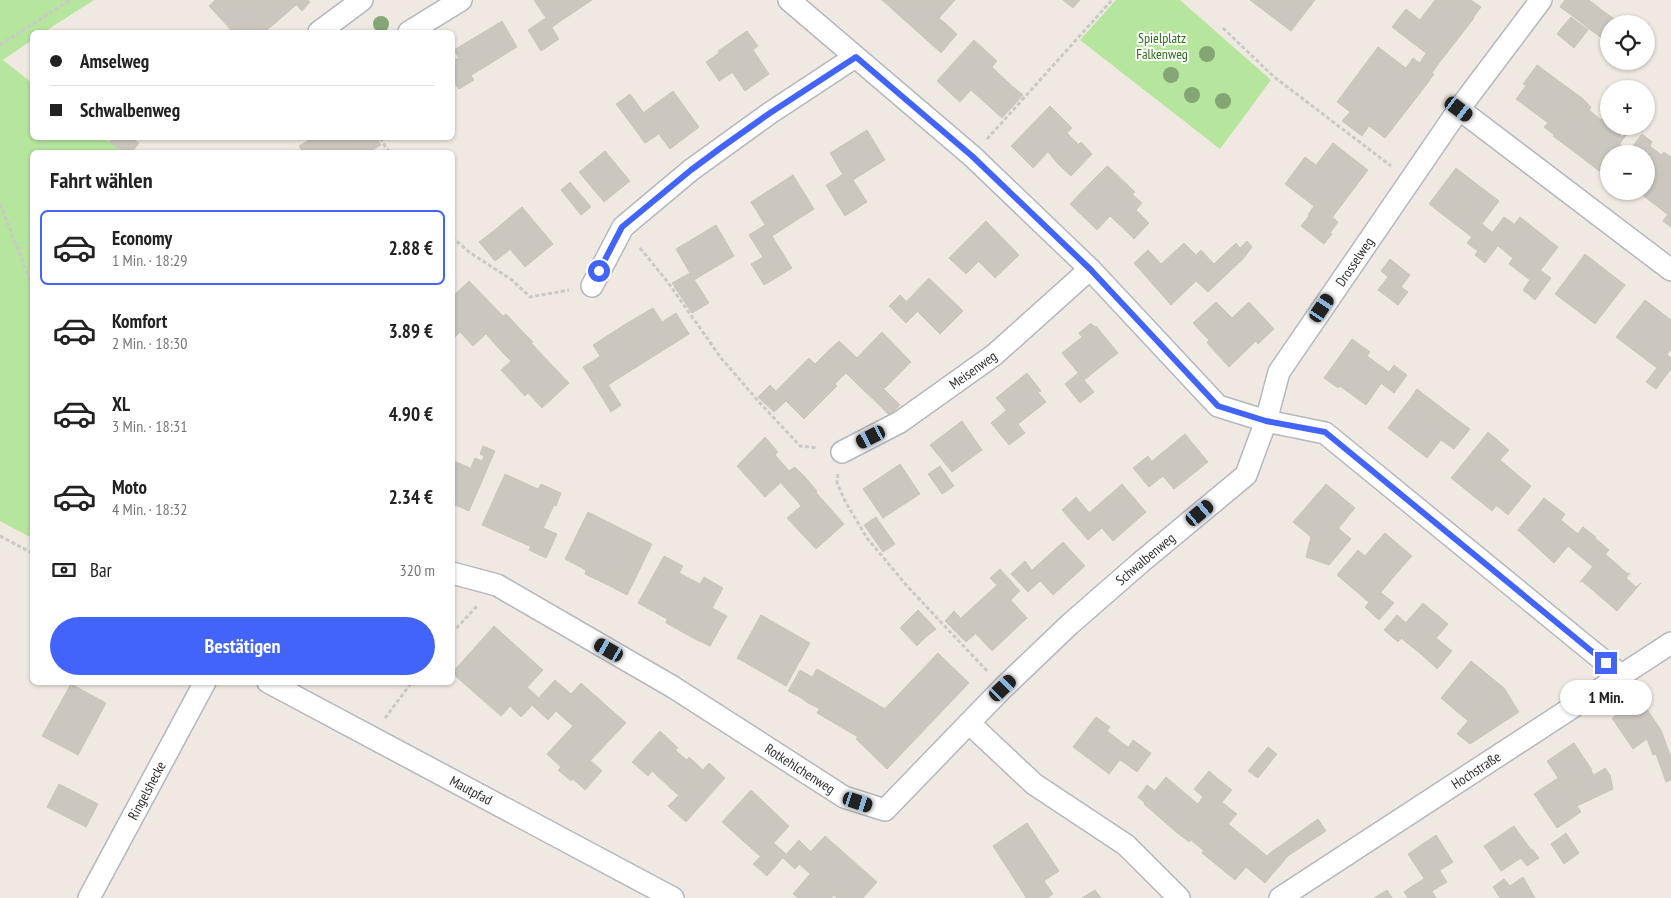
<!DOCTYPE html>
<html lang="de">
<meta charset="utf-8">
<style>
body{margin:0;font-family:"PT Sans Narrow",sans-serif;background:#f6f6f6;color:#222;height:100vh;display:flex;flex-direction:column;font-size:19px;white-space:nowrap}
*{box-sizing:border-box;margin:0}
p{font-size:16px;color:#767676}
.icon{flex:none;width:28px;height:28px;fill:none;stroke:currentColor;stroke-width:2;stroke-linecap:round;stroke-linejoin:round}
.map{position:relative;flex:1;overflow:hidden}
.sheet{position:absolute;left:30px;top:150px;width:425px;height:535px;display:flex;flex-direction:column;background:#fff;border-radius:8px;box-shadow:0 1px 4px #0004}
.sheet>*{flex:none}
.hud{position:absolute;left:30px;top:30px;width:425px;height:110px;border-radius:8px;box-shadow:0 1px 4px #0004;display:grid;align-content:center;height:110px;padding:0 20px;background:#fff}
.fabs{position:absolute;left:1600px;top:15px;display:grid;gap:10px}
.fabs a{display:grid;place-items:center;width:55px;height:55px;border-radius:50%;background:#fff;box-shadow:0 1px 4px #0004;font-size:25px}
.end{position:absolute;width:22px;height:22px;margin:-11px;border:6px solid #4264fb;background:#fff;box-shadow:0 0 0 2px #fff}
.from{border-radius:50%}
.bubble{position:absolute;height:35px;border-radius:18px;background:#fff;box-shadow:0 1px 4px #0004;font-size:16px;font-weight:800;line-height:35px;text-align:center}
.car{position:absolute;width:15px;height:30px;margin:-15px -8px;border-radius:6px;box-shadow:0 0 4px 1px #0007;background:linear-gradient(#222 24%,#8ab4d8 0 40%,#222 0 76%,#8ab4d8 0 86%,#222 0)}
.hud b{display:flex;align-items:center;gap:18px;height:48px;font-size:19px}
.hud b+b{border-top:1px solid #e0e0e0}
.hud i{width:12px;height:12px;background:#222}
ul{padding:0;list-style:none}
li{display:flex;align-items:center;gap:15px;height:75px;margin:0 10px 8px;padding:0 10px;border:2px solid transparent;border-radius:8px}
li div{flex:1}
li b{display:block;font-size:19px}
li em{font-style:normal;font-weight:800}
li.selected{border-color:#4264fb}
li>.icon{width:45px;height:45px;stroke-width:1.5}
h2{padding:0 20px;font-size:22px;line-height:60px}
.pay{display:flex;align-items:center;gap:12px;height:55px;padding:0 20px;font-size:19px}
.pay p{margin-inline-start:auto}
.button{display:flex;gap:10px;margin-top:auto;padding:10px 20px}
.button a{flex:1;height:58px;border-radius:30px;background:#4264fb;color:#fff;font-size:20px;font-weight:800;line-height:58px;text-align:center}
.map>svg:first-child{display:block}
</style>
<div class="map">
<svg width="1671" height="898" viewBox="0 0 1671 898">
<rect width="100%" height="100%" fill="#efe9e1"/>
<path fill="#b6e59e" d="M0,0h94l-50,32h-12v8l-29,20 29,23v55h72l19,14h-91v386l-32,-17z
M1116,0h64l91,80 -51,69 -140,-109z"/>
<path fill="#cbc7bf" stroke="#cbc5ba" d="M215,0h35l23,25 -9,7h-31l-24,-26z
M250,0h42l4,5 -23,20z
M292,0h16l2,2 -8,9z
M534,0h58l-40,27z
M882,0h73l-16,18 7,6 -16,19z
M1063,0h17l-7,8z
M1250,0h65l-24,31z
M1435,0h15l24,18 -35,45 -47,-36 14,-18 14,11z
M1450,0h21l10,7 -8,11z
M1565,0h15l-10,14 -10,-7z
M1580,0h9l4,3 -14,18 -9,-7z
M1593,3l10,8 -14,18 -10,-8z
M1603,11l10,7 -14,18 -10,-7z
M1571,17l17,13 -7,9 -17,-14z
M546,18l13,21 -18,12 -13,-21z
M1613,18l7,6h-11l-1,20 -9,-8z
M502,21l15,26 -47,29 -16,-26z
M946,24l11,10 -16,19 -11,-10z
M1564,25l17,14 -7,9 -17,-14z
M747,31l11,15 -5,4 16,24 -24,17 -27,-40z
M974,40l23,21 -5,6 20,19 -20,23 -21,-19 -11,12 -23,-21z
M1378,47l49,37 -42,54 -48,-36z
M719,53l14,19 -14,9 -13,-19z
M1426,53l13,10 -7,10 -12,-10z
M459,58l15,22 -15,9 -7,-10v-18z
M1413,58l21,16 -7,10 -21,-16z
M1537,65l45,33 -28,37 -10,-8 4,-4 -32,-24 10,-13 -3,-2z
M1012,86l11,9 -21,23 -10,-9z
M673,91l26,36 -29,22 -27,-36z
M630,94l29,40 -14,9 -29,-39z
M1582,98l9,9 -2,3 12,10 -25,33 -23,-17z
M1050,106l22,22 -5,5 11,11 -19,21 -11,-13 -15,16 -22,-22z
M1350,112l19,14 -7,10 -20,-15z
M1604,116l5,4v6h3l-1,1 12,10 2,-4 2,1 -15,20h-3v4l-10,13 -23,-18z
M867,130l18,30 -37,23 -18,-30z
M1642,134l9,7 -10,13h-8l-4,-3z
M113,138h18l8,5 -7,9h-8l-15,-10z
M313,138h38l8,13 -3,1h-53l-4,-6z
M351,138h25l5,7 -12,7h-9z
M1651,141l1,1 -2,4 11,9 3,-3 7,5v7l-26,33 -8,-6h9v-37h-5z
M1081,142l11,12 -21,22 -12,-11z
M1333,143l35,27 -37,49 -46,-35 20,-27 11,8z
M1619,144l10,7 -3,3h-14z
M605,151l25,30 -26,21 -25,-30z
M1671,164v46l-4,4 -22,-17z
M1108,166l4,4 -14,15 -5,-5 13,-13z
M1456,168l22,17 -27,36 -22,-17z
M1112,170l23,22 -3,2 10,9 -6,7 5,5 -16,15 -15,-14 -13,14 -27,-26 23,-24 5,5z
M843,174l5,9 5,-3 14,22 -22,14 -5,-8 11,-6 -15,-23z
M793,175l21,34 -42,27 -21,-34z
M836,179l15,23 -11,6 -14,-23z
M570,182l21,25 -10,8 -20,-25z
M1478,185l21,16 -27,36 -21,-16z
M1314,206l17,13 1,-2 6,5 -8,11 -22,-18z
M522,207l31,37 -28,23 -15,-18 -3,3 -16,-19z
M1671,210v17l-8,-6z
M1141,215l8,8 -15,16 -9,-9z
M1309,216l23,18 -8,10 -23,-18z
M1504,217l10,7 -29,39 -10,-8z
M1520,217l38,30 -27,36 -2,-2 1,-1 -21,-16 4,-6 -15,-12z
M986,221l33,34 -24,23 -33,-33z
M1482,224l10,8 -14,19 -11,-8z
M716,225l18,31 -40,24 -18,-31z
M765,225l27,43 -16,10 -27,-43z
M491,233l16,19 -12,9 -16,-19z
M1247,241l5,6 -9,12 -35,33 -12,-11 40,-38 4,5z
M1184,243l12,12 5,-5 13,14 -43,41 -37,-42 14,-13 13,14z
M962,245l17,16 -13,13 -17,-16z
M1585,254l40,31 -30,39 -40,-30z
M763,257l13,21 -12,7 -13,-21z
M1390,259l20,16 -9,12 -20,-16z
M1540,270l11,8 -16,22 -12,-10 6,-9 2,2z
M690,273l19,30 -17,10 -20,-30z
M1388,277l20,15 -10,13 -20,-15z
M929,278l34,33 -23,23 -33,-33z
M469,281l34,35 3,-2 17,18 -21,20 -16,-18 -13,12 -13,-14 -8,8v-43z
M900,295l17,17 -11,11 -17,-17z
M1645,300l26,20v29l-14,19 -41,-31z
M1216,302l7,7 -23,22 -7,-8z
M1249,302l25,27 -16,15 -2,-3 -27,26 -22,-24 2,-3 -9,-9 23,-22 9,9z
M653,308l9,14 3,-2 13,21 -32,20 -22,-36z
M676,313l13,21 -11,7 -13,-21z
M1091,323l4,4 1,-1 22,27 -34,27 -22,-27 20,-16 -3,-4z
M624,325l22,36 -38,24 -15,-24 7,-5 -7,-11z
M523,332l10,10 -2,1 38,40 -27,25 -14,-15 -3,3 -24,-26 10,-9 -9,-9z
M882,332l29,30 -26,26 -29,-29z
M1352,339l18,13 -3,4 22,16 -23,33 -26,-19 -2,2 -14,-10z
M839,341l15,14 -13,13 -15,-15z
M826,353l20,20 -11,11 -20,-20z
M854,355l3,3 -1,1 15,15 -12,12 -18,-18z
M1667,355l4,3v11l-15,20 -10,-7z
M809,358l28,28 -33,33 -28,-28z
M593,361l15,24 -10,6 -15,-24z
M1394,365l13,10 -13,18 -13,-10z
M1027,373l14,18 -3,1 8,10 -28,22 -22,-26z
M1078,373l16,19 -14,11 -15,-19z
M871,374l13,13 -11,12 -14,-13z
M608,385l13,20 -10,7 -13,-21z
M770,385l16,16 -12,11 -16,-15z
M883,388l17,17 -10,11 -17,-17z
M1417,389l39,30 -7,8 -38,-29z
M1411,398l39,30 -23,30 -39,-30z
M1007,410l18,23 -16,12 -18,-22z
M1456,419l14,10 -16,20 -13,-9z
M962,421l20,29 -30,22 -22,-27z
M1488,432l21,18 -9,10 19,16 -4,7 -13,-11 2,-3 -15,-12 -2,3 -13,-10z
M1185,434l23,28 -34,27 -23,-27z
M765,437l13,15 -3,3 16,18 -26,24 -28,-31z
M483,446l12,5 -26,60 -14,-6 20,-47 7,3 2,-5 -4,-2z
M1474,450l13,10 2,-3 15,12 -2,3 13,11 -23,28 -41,-33z
M1148,456l15,20 -14,11 -16,-19z
M452,460l18,8 -18,42z
M900,464l20,30 -37,24 -20,-29z
M940,466l14,20 -12,8 -14,-20z
M795,467l10,10 -16,15 -8,-9 10,-10 -2,-2z
M505,474l33,15 3,-5 20,9 -5,13 -2,-1 -20,43 -52,-23z
M1519,476l12,10 -23,29 -12,-10z
M805,477l12,14 -1,1 -3,-3 -15,13 -9,-10z
M1122,484l24,28 -33,29 -24,-28z
M1326,484l29,24 -32,39 -30,-25z
M813,489l31,35 -28,25 -29,-31 14,-12 -3,-4z
M1076,497l26,31 -14,12 -26,-30z
M1544,498l21,16 -4,6 17,14 -24,29 -36,-33 -1,1z
M588,512l52,26 -17,33 -6,-3 -9,17 -23,-11 1,-4 -21,-11z
M876,517l19,27 -12,8 -19,-27z
M1583,527l13,10 -16,19 -12,-10z
M543,528l14,6 -11,24 -17,-8 2,-4 3,2z
M1338,528l13,11 -22,26 -14,-11z
M1385,533l27,23 -10,11 -27,-23z
M1311,537l11,9 -7,8 14,11 -23,-8z
M640,538l12,6 -16,33 -13,-6z
M1595,538l14,12 -16,17 -13,-11z
M1063,542l22,24 -32,29 -22,-24z
M1375,544l27,23 -31,37 -27,-23z
M1358,550l7,6 -21,25 -7,-6z
M1604,553l24,21 2,-1 -4,5 10,9 5,-4 -24,28 -35,-30 -2,1z
M664,556l19,10 -4,7 21,11 4,-7 19,11 -28,51 -29,-16 1,-4 -29,-16z
M1025,561l15,20 -12,11 -17,-18z
M617,568l19,9 -9,18 -19,-10z
M1000,569l20,22 -9,9 -21,-22z
M997,585l30,33 -35,33 -31,-33z
M1380,592l14,11 -15,17 -14,-13 4,-5 2,2z
M1423,603l25,21 -26,31 -26,-21z
M712,608l15,8 -17,30 -15,-7z
M918,610l18,19 -10,8 -17,-18z
M954,611l21,23 -9,8 -21,-21z
M761,615l49,28 -24,43 -49,-28z
M1397,615l9,8 -10,11 6,4 -4,4 -14,-12z
M909,619l17,18 -9,9 -17,-18z
M494,626l49,44 -42,46 -49,-43z
M1436,638l16,13 -15,18 -15,-14z
M938,653l31,30 -82,86 -31,-30z
M1471,661l33,27 -36,33 -27,-23z
M817,669l19,11 -16,29 -12,-6 7,-11 -9,-5z
M800,670l12,7 -12,20 -12,-6z
M555,680l16,14 -23,26 -16,-15z
M836,680l49,29 -27,28 -41,-24z
M581,683l45,40 -55,58 -13,-11 3,-3 -14,-13 26,-28 -17,-15z
M71,684l35,19 -28,52 -36,-19z
M527,687l12,11 -18,19 -11,-11z
M806,687l9,5 -7,11 -8,-6z
M1504,688l15,24 -49,32 -13,-10 11,-13z
M1640,699l21,31 7,19 -15,6 -6,-16 -14,10 -21,-31z
M1096,717l14,10 -3,4 22,17 -20,26 -36,-27z
M660,731l18,17 -3,2 12,10 2,-3 14,13 -24,26 -27,-25 -4,5 -16,-14z
M1133,740l18,13 -14,19 -17,-12z
M1574,743l18,27 -27,18 -18,-27z
M1268,747l9,7 -19,24 -10,-7z
M1668,749l3,8v23l-5,2 -10,-28z
M590,760l12,11 -17,19 -12,-11z
M709,763l16,15 -16,18 -16,-15z
M1605,768l5,7 3,14 -36,17 -12,-18 26,-17 3,4z
M1209,771l9,8 -15,18 -9,-8z
M1166,777l33,28 -23,27 -32,-28z
M1558,778l23,34 -24,16 -23,-34z
M1218,779l14,11 -15,18 -14,-11z
M693,781l16,15 -23,26 -18,-16z
M59,784l39,20 -12,23 -39,-20z
M1147,785l8,6 -10,12 -7,-6z
M751,790l38,36 -28,31 -39,-35z
M1203,797l14,11 -15,18 -12,-11z
M1222,802l15,12 -33,37 -13,-11z
M1190,815l12,11 -13,16 -13,-10z
M1318,819l8,12 -38,25 -6,7 -12,-10z
M1027,823l32,48 -35,23 -31,-48z
M1227,823l40,33 -14,17 -7,-6 -11,13 -33,-27z
M1514,826l18,25 -31,20 -17,-25z
M1566,833l13,20 -15,11 -13,-20z
M1436,835l17,27 -28,18 -17,-26z
M825,836l52,46 -14,16h-26l-38,-34z
M799,840l12,12 -16,17 -12,-11z
M774,843l12,11 -19,22 -14,-12z
M1532,849l7,9 -12,8 -6,-8 11,-7z
M1270,853l12,10 -17,20 -12,-10z
M1440,871l7,11 -15,9 -7,-11z
M810,874l24,21 -3,3h-33l-5,-4z
M1523,877l12,21h-35l-7,-11 11,-8 6,7z
M1424,879l8,12 4,7h-14l-8,-13z
M1044,881l9,13 -6,4h-21l-2,-4z
M1414,885l8,13h-14l-4,-6z
M1095,890l6,8h-19z
M1387,890l5,8h-18z"/>
<g fill="none" stroke-linecap="round" stroke-linejoin="round">
<defs>
<g id="street">
<path id="s1" d="M789,0l183,156 118,113 128,137 48,15 13,-49 180,-263 82,-109"/>
<path d="M319,32l43,-32"/>
<path d="M409,32l52,-32"/>
<path d="M1459,109l212,161"/>
<path d="M592,286l31,-59 68,-57 79,-57 85,-56"/>
<path id="s2" d="M842,452l58,-30 94,-67 96,-86"/>
<path id="s3" d="M452,573l45,12 176,102 171,110 41,13 84,-87 65,61 92,61 53,53"/>
<path id="s4" d="M268,682l405,216"/>
<path id="s5" d="M969,723l34,-35 67,-64 70,-61 106,-88 20,-54 59,12 296,242"/>
<path id="s6" d="M89,898l116,-216"/>
<path id="s7" d="M1280,898l391,-255"/>
</g>
</defs>
<use href="#street" stroke="#b4b7c1" stroke-width="24"/>
<path stroke="#c9c9c9" stroke-width="3" stroke-dasharray="4 2.5" stroke-linecap="butt" d="M1223,28l50,48 118,90
M0,45l70,-45
M380,138l9,14
M987,139l125,-139
M0,204l32,81
M452,237l17,15 43,28 18,17 39,-7
M640,248l27,33 54,77 38,44 41,44 18,2
M838,474l-1,9 8,18 22,37 40,48 80,85
M0,536l32,17
M452,633l26,-28
M385,718l27,-36"/>
<use href="#street" stroke="#fff" stroke-width="21"/>
</g>
<g fill="#84a574">
<circle cx="381" cy="24" r="8"/>
<circle cx="1207" cy="54" r="8"/>
<circle cx="1171" cy="75" r="8"/>
<circle cx="1192" cy="95" r="8"/>
<circle cx="1223" cy="101" r="8"/>
</g>
<g fill="none" stroke-linecap="round" stroke-linejoin="round">
<path stroke="#4264fb" stroke-width="6" d="M599,271l23,-44 69,-57 31,-23 48,-34 86,-56 116,99 118,113 128,137 48,15 59,11 281,231"/>
</g>
<g text-anchor="middle" dominant-baseline="central" stroke-width="4" stroke-linejoin="round" paint-order="stroke">
<g font-size="14" fill="#2c6e1b" stroke="#fff">
<text x="1162" y="38">Spielplatz<tspan x="1162" dy="16">Falkenweg</tspan></text>
</g>
<g font-size="14" fill="#2e2e2e" stroke="#fff">
<text stroke="none"><textPath href="#s1" startOffset="826">Drosselweg</textPath></text>
<text stroke="none"><textPath href="#s2" startOffset="155">Meisenweg</textPath></text>
<text stroke="none"><textPath href="#s5" startOffset="241">Schwalbenweg</textPath></text>
<text stroke="none"><textPath href="#s3" startOffset="401">Rotkehlchenweg</textPath></text>
<text stroke="none"><textPath href="#s7" startOffset="234">Hochstraße</textPath></text>
<text stroke="none"><textPath href="#s6" startOffset="122">Ringelshecke</textPath></text>
<text stroke="none"><textPath href="#s4" startOffset="230">Mautpfad</textPath></text>
</g>
</g>
</svg>
<div class="fabs">
<a><svg class="icon" aria-label="locate" viewBox="0 0 24 24"><circle cx="12" cy="12" r="6"/><path d="M12 2v4M12 18v4M2 12h4M18 12h4"/></svg></a>
<a>+</a>
<a>−</a>
</div>
<i class="end from" style="left:599px;top:271px"></i>
<i class="end" style="left:1606px;top:663px"></i>
<div class="bubble" style="left:1560px;top:680px;width:92px">1 Min.</div>
<i class="car" style="left:1459px;top:109px;rotate:127deg"></i>
<i class="car" style="left:1322px;top:308px;rotate:34deg"></i>
<i class="car" style="left:871px;top:437px;rotate:243deg"></i>
<i class="car" style="left:1200px;top:513px;rotate:50deg"></i>
<i class="car" style="left:609px;top:650px;rotate:300deg"></i>
<i class="car" style="left:1003px;top:688px;rotate:46deg"></i>
<i class="car" style="left:858px;top:802px;rotate:108deg"></i>
<div class="hud">
<b><i class="from"></i>Amselweg</b>
<b><i></i>Schwalbenweg</b>
</div>
<section class="sheet">
<h2>Fahrt wählen</h2>
<ul>
<li class="selected"><svg class="icon" aria-label="car" viewBox="0 0 24 24"><path d="M5 17H2v-5l4-1 3-4h7l3 4 3 1v5h-3M9 17h6M6 11h13"/><circle cx="7" cy="17" r="2"/><circle cx="17" cy="17" r="2"/></svg><div><b>Economy</b><p>1 Min. · 18:29</p></div><em>2.88 €</em></li>
<li><svg class="icon" aria-label="car" viewBox="0 0 24 24"><path d="M5 17H2v-5l4-1 3-4h7l3 4 3 1v5h-3M9 17h6M6 11h13"/><circle cx="7" cy="17" r="2"/><circle cx="17" cy="17" r="2"/></svg><div><b>Komfort</b><p>2 Min. · 18:30</p></div><em>3.89 €</em></li>
<li><svg class="icon" aria-label="car" viewBox="0 0 24 24"><path d="M5 17H2v-5l4-1 3-4h7l3 4 3 1v5h-3M9 17h6M6 11h13"/><circle cx="7" cy="17" r="2"/><circle cx="17" cy="17" r="2"/></svg><div><b>XL</b><p>3 Min. · 18:31</p></div><em>4.90 €</em></li>
<li><svg class="icon" aria-label="car" viewBox="0 0 24 24"><path d="M5 17H2v-5l4-1 3-4h7l3 4 3 1v5h-3M9 17h6M6 11h13"/><circle cx="7" cy="17" r="2"/><circle cx="17" cy="17" r="2"/></svg><div><b>Moto</b><p>4 Min. · 18:32</p></div><em>2.34 €</em></li>
</ul>
<div class="pay"><svg class="icon" aria-label="cash" viewBox="0 0 24 24"><path d="M3 7h18v10H3z"/><circle cx="12" cy="12" r="2"/></svg>Bar<p>320 m</p></div>
<div class="button"><a>Bestätigen</a></div>
</section>
</div>
